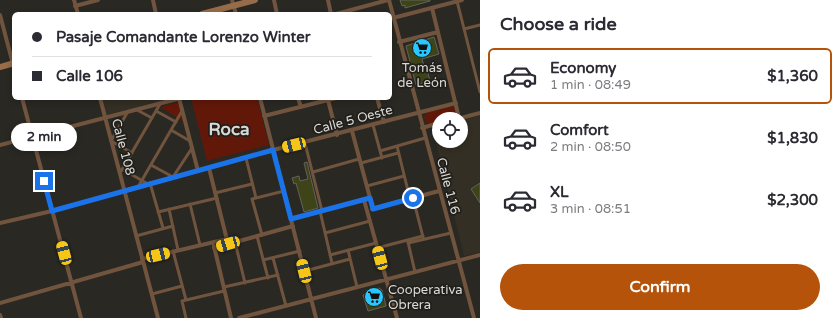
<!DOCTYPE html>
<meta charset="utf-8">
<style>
body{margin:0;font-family:"Varela Round",sans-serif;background:#f2f2f3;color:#2b2b33;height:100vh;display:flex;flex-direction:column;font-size:15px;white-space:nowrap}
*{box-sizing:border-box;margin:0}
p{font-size:13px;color:#7c7c81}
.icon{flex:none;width:22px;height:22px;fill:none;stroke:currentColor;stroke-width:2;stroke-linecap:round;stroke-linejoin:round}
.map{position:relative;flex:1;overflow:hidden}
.drawer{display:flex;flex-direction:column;background:#fff;width:360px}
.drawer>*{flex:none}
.top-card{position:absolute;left:12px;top:12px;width:380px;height:88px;border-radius:6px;box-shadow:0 2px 6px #0003;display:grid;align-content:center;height:88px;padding:0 20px;background:#fff}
.tools{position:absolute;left:432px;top:112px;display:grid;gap:8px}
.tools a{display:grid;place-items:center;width:36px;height:36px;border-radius:50%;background:#fff;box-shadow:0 2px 6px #0003;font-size:20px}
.end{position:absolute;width:18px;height:18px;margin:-9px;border:5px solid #1a73e8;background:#fff;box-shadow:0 0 0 2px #fff}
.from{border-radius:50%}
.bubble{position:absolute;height:28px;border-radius:14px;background:#fff;box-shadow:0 2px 6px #0003;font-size:13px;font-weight:700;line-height:28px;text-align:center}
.car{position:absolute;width:12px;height:24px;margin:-12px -6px;border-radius:5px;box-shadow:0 0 3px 1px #0007;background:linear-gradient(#f5c518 24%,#345 0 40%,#f5c518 0 76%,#345 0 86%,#f5c518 0)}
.top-card b{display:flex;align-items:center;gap:14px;height:38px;font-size:15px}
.top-card b+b{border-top:1px solid #e1e1e2}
.top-card i{width:10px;height:10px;background:#2b2b33}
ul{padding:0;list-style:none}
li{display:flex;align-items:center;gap:12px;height:56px;margin:0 8px 6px;padding:0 12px;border:2px solid transparent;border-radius:6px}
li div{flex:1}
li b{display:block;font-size:15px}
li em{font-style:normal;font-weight:700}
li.current{border-color:#b45309}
li>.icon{width:36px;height:36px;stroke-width:1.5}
h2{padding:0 20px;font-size:18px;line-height:48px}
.primary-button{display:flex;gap:8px;margin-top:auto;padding:8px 20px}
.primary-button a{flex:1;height:46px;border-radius:24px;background:#b45309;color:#fff;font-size:16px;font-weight:700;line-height:46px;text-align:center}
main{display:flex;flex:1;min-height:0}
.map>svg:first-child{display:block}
</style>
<main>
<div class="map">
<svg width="480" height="318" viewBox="0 0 480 318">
<rect width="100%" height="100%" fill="#2a2823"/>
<path fill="#332f24" d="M100,98h79l-74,21z
M480,116v136l-16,4 -32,-129 7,-1v15h22v-21z"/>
<path fill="#621809" d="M191,98h66l12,47 -62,16z
M180,102l3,19 -23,-14z
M452,106l2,2 3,8 -2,2 -16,1v3l-9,2 -4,-2 -2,-5 2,-4z"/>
<path fill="#3e4417" stroke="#61635c" d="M400,0h30v1l-25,7v-3l-3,1z
M434,37l5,17 -17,5 2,7h2l4,15 -14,4 -10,-39z
M307,162l11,46 -14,4 -8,-29 -2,1 -2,-6 7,-2 1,5 8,-2 -4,-16z
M480,183v20l-9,-14z
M379,288l3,2 4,16 -18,5 -5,-16 5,-2 -1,-2z"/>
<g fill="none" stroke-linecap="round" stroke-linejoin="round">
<path stroke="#70543e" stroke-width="3" d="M457,1l23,91
M464,29l16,-4
M137,110l15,8
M156,111l20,11
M127,113l-16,28 21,12
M373,125l9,33
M171,130l19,11
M305,143l17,68
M397,146l13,53
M380,151l45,-13
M246,158l10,40
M361,163l37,-10
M151,165l22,12 19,-29
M122,169l26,15
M313,172l46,-13
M120,173l40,-69
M150,183l13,45
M367,186l37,-10
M138,187l44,-76
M215,193l37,-9
M413,198l10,39
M190,204l10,41
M169,209l9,41
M320,211l12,52
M158,212l59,-14
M325,233l45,-12
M262,235l-10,-36 32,-8
M136,236l37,-10
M257,236l11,42
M235,242l10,41
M408,242l7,30
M408,243l43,-10
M377,248l46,-12
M348,250l9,37
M173,251l13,49
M330,255l46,-12
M273,258l13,48
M263,260l37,-9
M305,271l45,-12
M224,287l54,-12
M152,294l30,-8
M186,318l-4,-17 42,-10"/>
<path stroke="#70543e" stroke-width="4" d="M74,0l4,14
M153,0l3,14
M232,0l4,14
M274,0l3,14
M328,0l3,14
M389,0l85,318
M75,6l23,-6
M432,8l27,110
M336,14l52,-14
M0,15l14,53
M393,18l69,-18
M399,42l39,-10
M22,98l59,220
M100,98l58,220
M179,98l19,73
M260,98l56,220
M298,98l3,9
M377,98l7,24
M328,100l9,35
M264,116l72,-18
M457,119l23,-6
M422,128l17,-5
M352,131l21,78
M0,145l181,-47
M209,168l18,72
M364,200l33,118
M372,209l67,-18
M291,219l79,-21
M0,223l52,-12 221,-61 183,-47
M214,246l17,72
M214,248l79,-22
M142,259l85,-20
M0,303l143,-41
M0,315l1,3
M239,318l241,-63"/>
<path stroke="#976c48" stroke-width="6" d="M202,14l53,-14
M0,67l14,-4"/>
</g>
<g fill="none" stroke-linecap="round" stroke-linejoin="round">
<path stroke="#1a73e8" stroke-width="5" d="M44,181l8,30 221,-61 18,69 79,-21 3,11 40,-11"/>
</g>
<defs>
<symbol id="supermarket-disc" viewBox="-11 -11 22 22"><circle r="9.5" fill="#27c8ff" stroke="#211f1a"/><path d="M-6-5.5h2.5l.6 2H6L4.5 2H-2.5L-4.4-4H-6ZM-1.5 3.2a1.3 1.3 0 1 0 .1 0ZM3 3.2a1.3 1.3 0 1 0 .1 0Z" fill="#111"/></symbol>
</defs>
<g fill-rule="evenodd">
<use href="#supermarket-disc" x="411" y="37" width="22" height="22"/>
<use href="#supermarket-disc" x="363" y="286" width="22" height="22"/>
</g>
<g text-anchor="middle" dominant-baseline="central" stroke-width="3.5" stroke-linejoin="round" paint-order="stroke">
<g font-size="13" fill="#dbd9d6" stroke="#211f1a">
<text x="422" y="68">Tomás<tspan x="422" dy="15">de León</tspan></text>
<text x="388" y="290" text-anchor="start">Cooperativa<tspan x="388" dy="15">Obrera</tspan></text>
</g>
<g font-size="13" fill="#dbd9d6" stroke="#211f1a">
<text transform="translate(353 120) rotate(-15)">Calle 5 Oeste</text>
<text transform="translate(123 147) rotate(75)">Calle 108</text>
<text transform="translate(448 186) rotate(75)">Calle 116</text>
</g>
<g font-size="17" font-weight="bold" fill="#dbd9d6" stroke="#211f1a">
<text x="229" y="129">Roca</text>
</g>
</g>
</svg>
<div class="tools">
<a><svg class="icon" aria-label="locate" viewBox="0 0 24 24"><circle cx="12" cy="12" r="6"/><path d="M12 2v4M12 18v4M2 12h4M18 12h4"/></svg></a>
</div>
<i class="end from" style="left:413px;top:198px"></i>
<i class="end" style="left:44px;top:181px"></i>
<div class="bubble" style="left:11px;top:123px;width:66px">2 min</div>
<i class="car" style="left:294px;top:145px;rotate:256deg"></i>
<i class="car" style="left:228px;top:244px;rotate:254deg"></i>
<i class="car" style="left:64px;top:253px;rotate:345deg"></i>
<i class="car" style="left:158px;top:255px;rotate:77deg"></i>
<i class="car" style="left:380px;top:258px;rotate:345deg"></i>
<i class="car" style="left:304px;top:271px;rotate:346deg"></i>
<div class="top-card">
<b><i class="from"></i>Pasaje Comandante Lorenzo Winter</b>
<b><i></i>Calle 106</b>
</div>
</div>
<section class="drawer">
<h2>Choose a ride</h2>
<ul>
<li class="current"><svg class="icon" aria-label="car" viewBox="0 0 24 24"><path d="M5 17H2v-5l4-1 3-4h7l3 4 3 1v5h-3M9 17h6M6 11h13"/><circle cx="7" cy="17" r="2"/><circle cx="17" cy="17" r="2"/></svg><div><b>Economy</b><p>1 min · 08:49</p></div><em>$1,360</em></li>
<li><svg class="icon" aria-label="car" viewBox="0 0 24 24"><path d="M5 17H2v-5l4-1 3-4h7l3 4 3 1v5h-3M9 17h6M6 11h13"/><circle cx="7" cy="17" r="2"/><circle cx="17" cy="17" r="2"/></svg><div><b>Comfort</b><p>2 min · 08:50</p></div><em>$1,830</em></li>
<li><svg class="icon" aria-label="car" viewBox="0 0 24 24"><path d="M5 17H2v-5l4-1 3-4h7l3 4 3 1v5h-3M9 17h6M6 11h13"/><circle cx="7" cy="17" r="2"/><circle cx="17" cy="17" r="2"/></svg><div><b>XL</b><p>3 min · 08:51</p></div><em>$2,300</em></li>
</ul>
<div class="primary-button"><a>Confirm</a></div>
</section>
</main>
